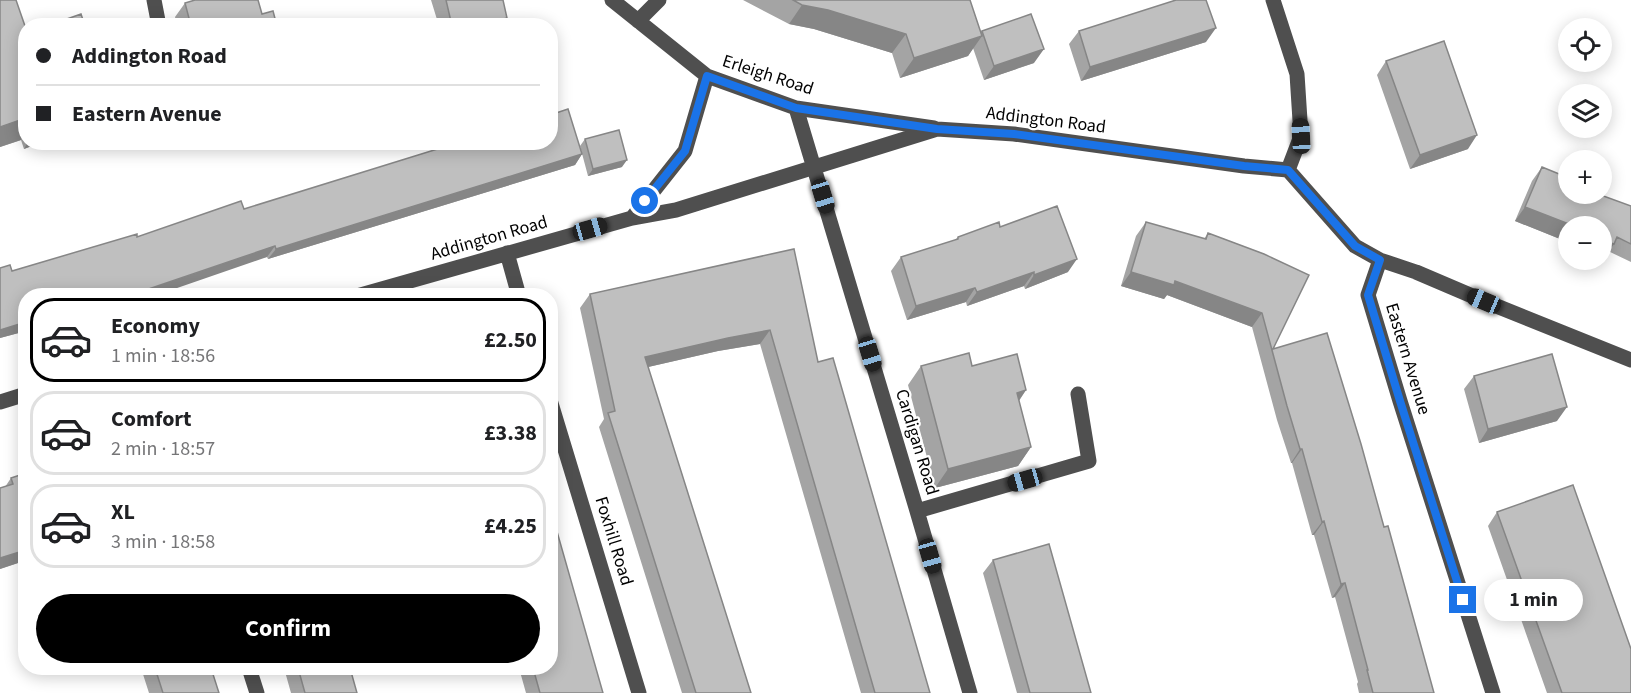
<!DOCTYPE html>
<meta charset="utf-8">
<style>
body{margin:0;font-family:"Source Sans 3",sans-serif;background:#f6f6f6;color:#202124;height:100vh;display:flex;flex-direction:column;font-size:22px;white-space:nowrap}
*{box-sizing:border-box;margin:0}
p{font-size:20px;color:#757577}
.icon{flex:none;width:33px;height:33px;fill:none;stroke:currentColor;stroke-width:2;stroke-linecap:round;stroke-linejoin:round}
.map{position:relative;flex:1;overflow:hidden}
.panel{position:absolute;left:18px;top:288px;width:540px;height:387px;display:flex;flex-direction:column;background:#fff;border-radius:24px;box-shadow:0 3px 15px #0003}
.panel>*{flex:none}
.guide{position:absolute;left:18px;top:18px;width:540px;height:132px;border-radius:24px;box-shadow:0 3px 15px #0003;display:grid;align-content:center;height:132px;padding:0 18px;background:#fff}
.controls{position:absolute;left:1558px;top:18px;display:grid;gap:12px}
.controls a{display:grid;place-items:center;width:54px;height:54px;border-radius:50%;background:#fff;box-shadow:0 3px 15px #0003;font-size:30px}
.end{position:absolute;width:27px;height:27px;margin:-14px;border:8px solid #1a73e8;background:#fff;box-shadow:0 0 0 3px #fff}
.from{border-radius:50%}
.bubble{position:absolute;height:42px;border-radius:21px;background:#fff;box-shadow:0 3px 15px #0003;font-size:20px;font-weight:700;line-height:42px;text-align:center}
.car{position:absolute;width:18px;height:36px;margin:-18px -9px;border-radius:8px;box-shadow:0 0 4px 2px #0007;background:linear-gradient(#222 24%,#8ab4d8 0 40%,#222 0 76%,#8ab4d8 0 86%,#222 0)}
.guide b{display:flex;align-items:center;gap:21px;height:57px;font-size:22px}
.guide b+b{border-top:2px solid #e0e0e0}
.guide i{width:15px;height:15px;background:#202124}
ul{padding:10px 0 0;list-style:none}
li{display:flex;align-items:center;gap:18px;height:84px;margin:0 12px 9px;padding:0 6px;border:3px solid #e0e0e0;border-radius:24px}
li div{flex:1}
li b{display:block;font-size:22px}
li em{font-style:normal;font-weight:700}
li.current{border-color:#000}
li>.icon{width:54px;height:54px;stroke-width:1.5}
.button{display:flex;gap:12px;margin-top:auto;padding:12px 18px}
.button a{flex:1;height:69px;border-radius:36px;background:#000;color:#fff;font-size:24px;font-weight:700;line-height:69px;text-align:center}
.map>svg:first-child{display:block}
</style>
<div class="map">
<svg width="1631" height="693" viewBox="0 0 1631 693">
<rect width="100%" height="100%" fill="#fff"/>
<g fill="none" stroke-linecap="round" stroke-linejoin="round">
<path stroke="#4f4f4f" stroke-width="15" d="M154,0l5,26
M612,0l95,76 89,32 138,20
M1273,0l24,74 4,62 -13,34
M638,21l21,-21
M796,108l121,403 53,182
M1288,170l67,76 25,14 36,12 68,29 147,59
M632,218l53,-67 22,-75
M507,253l12,43
M1380,260l-12,35 32,106 93,292
M357,296l275,-78 44,-8 261,-81 77,5 230,32 44,4
M550,400l89,293
M0,402l26,-8
M917,511l172,-50 -11,-67
M249,668l8,25"/>
</g>
<path fill="#a4a4a4" d="M0,0l26,29v113h16l-18,7 -3,-9 -21,7z
M431,0h72v26h-64z
M743,0h227l10,32 2,-1 52,32 -50,17 -11,-32 -5,8 -68,22 -8,-25 -78,-24 -25,-5z
M185,3l77,11 15,12h-100l-2,-9z
M1079,31l127,11 -125,39 -12,-37z
M1386,61l82,88 -58,20 -33,-94z
M585,139l37,28 -34,9 -8,-30z
M582,154l-7,11 -307,94 -1,-2 -241,39v35l-26,7v-70l12,3 125,-34z
M1542,167l27,27 62,12v56l-23,-11 -4,7 -2,-1v-31h-33v19l-4,-2v-2l-50,-20 17,-40z
M1146,222l58,17 4,-6 56,21 9,95 111,178 50,166h-75l-2,-9 1,-2 -23,-85 -3,1 -18,-63h-2l-20,-72h-1l-14,-43 -25,-93 -85,-32 -3,4 -43,-13 15,-50z
M1000,227l68,45 -43,17 -1,-3 -57,20 -1,-4 -59,18 -16,-49 10,-14 54,-17 3,-3z
M794,249l24,113 112,331h-69l-101,-349 -42,7 -70,16 103,326h-69l-83,-266 5,-8 -24,-111 10,-14z
M921,366h51l54,24 -7,11 12,46 -13,19 -83,22 -27,-103z
M1474,376l83,45 -78,22 -15,-54z
M26,473v93l-2,-5 -24,8v-81l5,-1 6,-9z
M1497,512l134,181h-84l-59,-167z
M993,560l98,133h-74l-34,-120z
M141,668h70l8,25h-70z
M284,668h66l7,25h-66z
M519,668h31l53,25h-77z"/>
<path fill="#868686" d="M802,5l26,5 78,24 -14,19 -78,-24 -25,-5z
M507,18l-4,8h-23z
M1216,28l-10,14 -125,39 9,-14z
M982,36l-14,20 -68,22 14,-20z
M1044,49l-10,14 -50,17 10,-14z
M26,118v16l-5,6 -21,7v-20z
M1477,135l-9,14 -58,20 10,-14z
M28,142h14l-18,7z
M582,154l-7,11 -307,94 8,-10z
M627,160l-5,7 -34,9 5,-7z
M1525,207l49,19h-5v10l-4,5 -50,-20z
M1569,237v8l-4,-2z
M1602,240l12,4 -10,14 -2,-1z
M275,246l-8,11 -113,39h-26z
M1077,259l-9,13 -43,17 9,-14z
M1034,272l-10,14 -57,20 10,-14z
M1131,272l44,9 87,32 -10,14 -85,-32 -3,4 -43,-13z
M975,288l-9,14 -59,18 9,-14z
M26,322v9l-26,7v-8z
M770,330l-10,14 -42,7 -83,19 10,-13 83,-19z
M1026,390l-13,19 4,-16z
M1567,407l-10,14 -78,22 9,-14z
M1031,447l-13,19 -83,22 13,-19z
M1300,449h2l-10,14h-1z
M1324,521l-10,14h-2l10,-13z
M26,550v9l-2,2 -24,8v-11z
M1345,583l-10,14 -3,1 9,-14z"/>
<path fill="#bfbfbf" stroke="#868686" stroke-width="1.5" d="M0,0h16l10,29v89l-26,9z
M195,0h63l4,14 11,-3 4,15h-86l-6,-23z
M446,0h57l4,18 -27,8h-28z
M793,0h177l12,36 -68,22 -8,-24 -78,-24 -26,-5z
M1176,0h30l10,28 -126,39 -11,-36z
M81,14l4,12h-38z
M1031,14l13,35 -50,17 -12,-35z
M1444,41l33,94 -57,20 -34,-94z
M568,109l14,45 -271,84 -35,11 -1,-3 -147,50h-102v26l-26,8v-62l10,-3 2,6 125,-37v3l104,-36 3,8 216,-67h90v-27z
M619,130l8,30 -34,9 -8,-30z
M1542,167l27,11v16h29l33,12v38l-14,-7 -3,7 -12,-4v-14h-28l-49,-19z
M1057,206l20,53 -43,16v-3l-57,20 -2,-4 -59,18 -15,-49 57,-18v-2l41,-15 1,5z
M1146,222l60,17 2,-6 56,21 45,21 -36,74 54,-16 34,111 23,83 4,-1 46,167h-61l-6,-23h1l-23,-87 -4,1 -17,-63 -2,1 -20,-73h-2l-13,-43 -25,-93 -87,-32 -1,4 -43,-13z
M794,249l24,113 15,-4 97,335h-55l-105,-363 -42,8 -83,19 106,336h-55l-88,-280 7,-2 -25,-117z
M969,353l3,13 45,-12 9,36 -9,3 14,54 -83,22 -27,-103z
M1552,354l15,53 -79,22 -14,-53z
M26,473v77l-26,8v-70l13,-4 -2,-6z
M1573,485l58,164v44h-69l-65,-181z
M550,507l53,186h-63l-7,-25h17z
M1049,544l42,149h-61l-37,-133z
M155,668h56l8,25h-56z
M298,668h52l7,25h-52z"/>
<g fill="none" stroke-linecap="round" stroke-linejoin="round">
<path stroke="#1a73e8" stroke-width="8" d="M645,201l40,-50 22,-75 89,32 141,21 77,5 230,32 44,4 67,76 25,14 -12,35 32,106 63,199"/>
</g>
<g text-anchor="middle" dominant-baseline="central" stroke-width="4.5" stroke-linejoin="round" paint-order="stroke">
<g font-size="18" fill="#000" stroke="#fff">
<text transform="translate(768 75) rotate(18)">Erleigh Road</text>
<text transform="translate(1046 120) rotate(7)">Addington Road</text>
<text transform="translate(489 238) rotate(-16)">Addington Road</text>
<text transform="translate(1408 359) rotate(73)">Eastern Avenue</text>
<text transform="translate(917 442) rotate(73)">Cardigan Road</text>
<text transform="translate(614 541) rotate(73)">Foxhill Road</text>
</g>
</g>
</svg>
<div class="controls">
<a><svg class="icon" aria-label="locate" viewBox="0 0 24 24"><circle cx="12" cy="12" r="6"/><path d="M12 2v4M12 18v4M2 12h4M18 12h4"/></svg></a>
<a><svg class="icon" aria-label="layers" viewBox="0 0 24 24"><path d="M12 4l9 5-9 5-9-5zM3 14l9 5 9-5"/></svg></a>
<a>+</a>
<a>−</a>
</div>
<i class="end from" style="left:645px;top:201px"></i>
<i class="end" style="left:1463px;top:600px"></i>
<div class="bubble" style="left:1484px;top:579px;width:99px">1 min</div>
<i class="car" style="left:1301px;top:136px;rotate:357deg"></i>
<i class="car" style="left:823px;top:196px;rotate:163deg"></i>
<i class="car" style="left:590px;top:229px;rotate:74deg"></i>
<i class="car" style="left:1484px;top:301px;rotate:293deg"></i>
<i class="car" style="left:870px;top:354px;rotate:163deg"></i>
<i class="car" style="left:1025px;top:480px;rotate:254deg"></i>
<i class="car" style="left:930px;top:556px;rotate:164deg"></i>
<div class="guide">
<b><i class="from"></i>Addington Road</b>
<b><i></i>Eastern Avenue</b>
</div>
<section class="panel">
<ul>
<li class="current"><svg class="icon" aria-label="car" viewBox="0 0 24 24"><path d="M5 17H2v-5l4-1 3-4h7l3 4 3 1v5h-3M9 17h6M6 11h13"/><circle cx="7" cy="17" r="2"/><circle cx="17" cy="17" r="2"/></svg><div><b>Economy</b><p>1 min · 18:56</p></div><em>£2.50</em></li>
<li><svg class="icon" aria-label="car" viewBox="0 0 24 24"><path d="M5 17H2v-5l4-1 3-4h7l3 4 3 1v5h-3M9 17h6M6 11h13"/><circle cx="7" cy="17" r="2"/><circle cx="17" cy="17" r="2"/></svg><div><b>Comfort</b><p>2 min · 18:57</p></div><em>£3.38</em></li>
<li><svg class="icon" aria-label="car" viewBox="0 0 24 24"><path d="M5 17H2v-5l4-1 3-4h7l3 4 3 1v5h-3M9 17h6M6 11h13"/><circle cx="7" cy="17" r="2"/><circle cx="17" cy="17" r="2"/></svg><div><b>XL</b><p>3 min · 18:58</p></div><em>£4.25</em></li>
</ul>
<div class="button"><a>Confirm</a></div>
</section>
</div>
